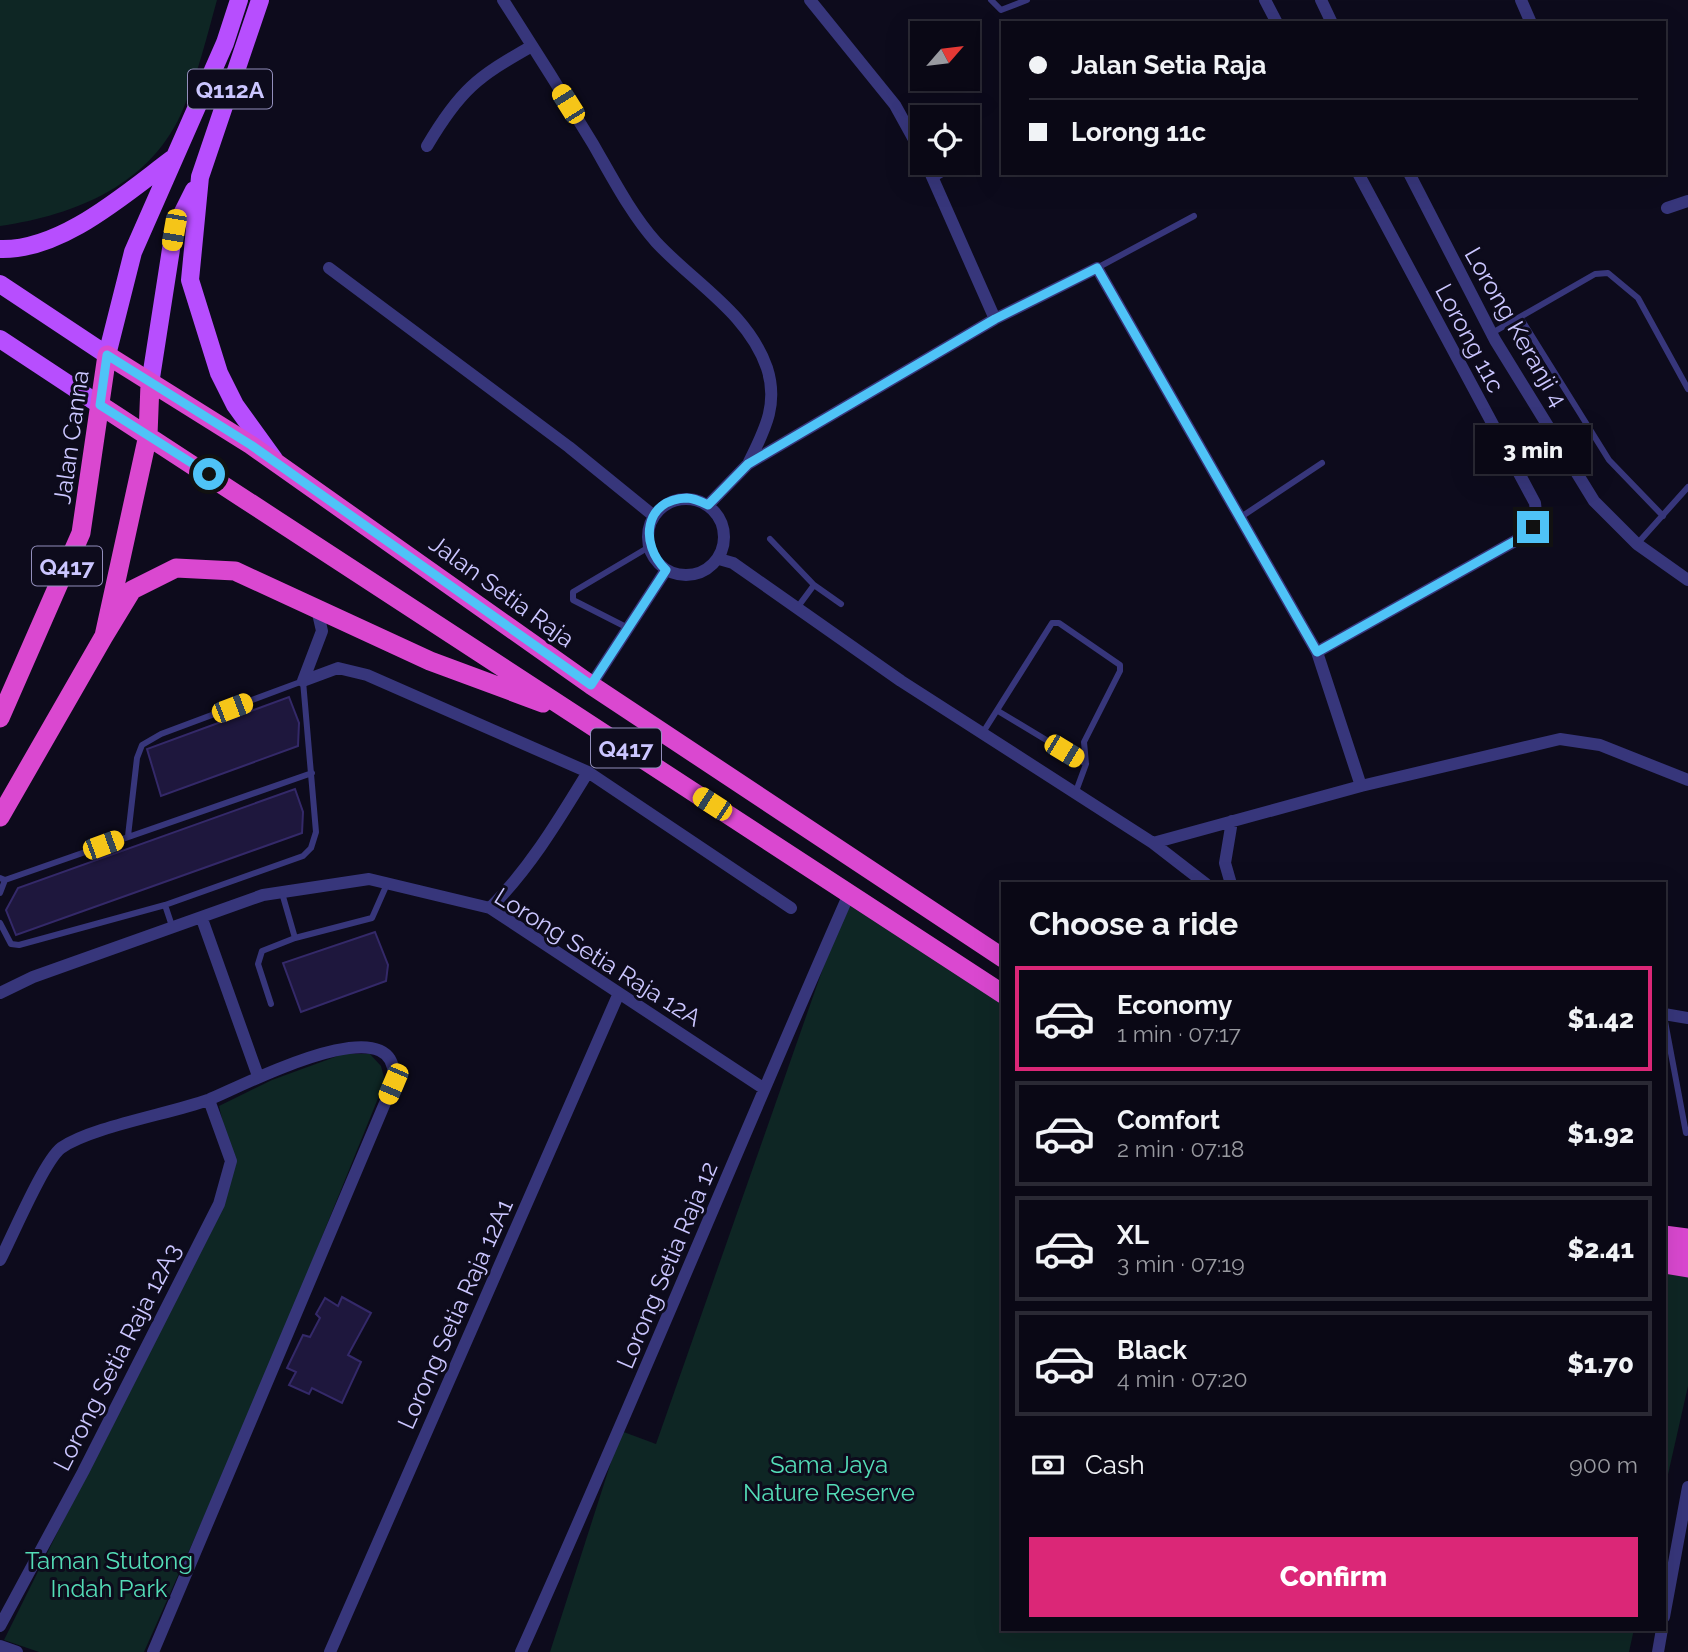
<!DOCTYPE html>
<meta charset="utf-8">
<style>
body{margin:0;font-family:Raleway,sans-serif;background:#13111e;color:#f1f3f6;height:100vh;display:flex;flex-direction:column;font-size:26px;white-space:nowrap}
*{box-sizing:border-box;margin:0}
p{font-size:23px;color:#999aa0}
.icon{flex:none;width:38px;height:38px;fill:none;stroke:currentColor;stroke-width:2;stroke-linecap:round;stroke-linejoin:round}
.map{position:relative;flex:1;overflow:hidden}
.sheet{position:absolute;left:1001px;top:882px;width:665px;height:749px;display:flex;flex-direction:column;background:#0a0815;border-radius:0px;box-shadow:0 7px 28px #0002,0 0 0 2px #2a2934}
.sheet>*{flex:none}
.banner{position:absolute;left:1001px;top:21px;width:665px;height:154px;border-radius:0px;box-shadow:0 7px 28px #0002,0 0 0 2px #2a2934;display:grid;align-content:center;height:154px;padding:0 28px;background:#0a0815}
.needle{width:46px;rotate:62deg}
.fabs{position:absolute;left:910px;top:21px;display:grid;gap:14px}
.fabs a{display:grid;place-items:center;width:70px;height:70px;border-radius:0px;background:#0a0815;box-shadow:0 7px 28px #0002,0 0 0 2px #2a2934;font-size:35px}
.end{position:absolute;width:32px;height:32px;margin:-16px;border:9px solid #4fc3f7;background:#111;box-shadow:0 0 0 4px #111}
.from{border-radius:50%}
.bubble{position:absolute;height:49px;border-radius:0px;background:#0a0815;box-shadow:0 7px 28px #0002,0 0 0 2px #2a2934;font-size:23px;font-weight:800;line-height:49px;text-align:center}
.car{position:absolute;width:21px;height:42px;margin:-21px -10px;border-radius:9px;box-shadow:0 0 5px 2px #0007;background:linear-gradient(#f5c518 24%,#345 0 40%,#f5c518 0 76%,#345 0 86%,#f5c518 0)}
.banner b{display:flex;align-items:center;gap:24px;height:66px;font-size:26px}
.banner b+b{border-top:2px solid #2a2934}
.banner i{width:18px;height:18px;background:#f1f3f6}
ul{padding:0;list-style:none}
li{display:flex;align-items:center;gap:21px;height:105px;margin:0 14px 10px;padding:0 14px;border:4px solid #2a2934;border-radius:0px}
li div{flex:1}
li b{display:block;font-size:26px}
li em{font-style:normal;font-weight:800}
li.on{border-color:#db2777}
li>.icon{width:63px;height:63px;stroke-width:1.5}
h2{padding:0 28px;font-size:32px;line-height:84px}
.pay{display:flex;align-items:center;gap:18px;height:77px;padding:0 28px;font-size:26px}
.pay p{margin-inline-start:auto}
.action{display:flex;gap:14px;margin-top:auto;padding:14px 28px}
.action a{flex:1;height:80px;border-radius:0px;background:#db2777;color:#fff;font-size:28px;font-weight:800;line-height:80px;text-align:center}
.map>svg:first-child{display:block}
</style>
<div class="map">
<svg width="1688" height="1652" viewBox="0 0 1688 1652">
<rect width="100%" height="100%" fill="#0d0b1c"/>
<path fill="#0e2624" d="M0,0h217c-10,36 -19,73 -33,107 -31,77 -108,108 -184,119z
M849,894l55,37 99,74v624h631l-5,23h-1079l71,-221 35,13z
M343,1054h27l11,12 4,15 -129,319 -112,252h-105l-35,-12 201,-405 27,-73 -13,-56 53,-26z
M1664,1270l24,1v115l-24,106z"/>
<path fill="#1e173d" stroke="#342969" stroke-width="2" d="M289,697l10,26 -1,23 -137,50 -14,-47z
M295,789l8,23 -1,21 -286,102 -10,-25 12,-22z
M375,932l13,33 -2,16 -85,31 -18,-49z
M342,1297l29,16 -23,42 13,7 -19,41 -30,-15 -3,6 -20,-9 7,-13 -9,-4 16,-33 7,2 10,-19 -4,-4 9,-16 13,8z"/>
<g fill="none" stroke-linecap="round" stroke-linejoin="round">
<path stroke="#37367b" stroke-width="6" d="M991,0l10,10 26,-10
M934,179l28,-16
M1097,268l97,-52
M1520,317l89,143 54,56
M1492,333l103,-59 13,-1 30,25 50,91
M1241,517l81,-54
M770,539l44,46 27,19
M1637,544l51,-57
M797,608l17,-23
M628,628l-55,-28v-8l76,-45
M998,711l88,53
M982,734l70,-111h7l61,42v6l-36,71 2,22 -11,30
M0,878l5,2 307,-107
M0,893l5,-13
M282,893l13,45
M165,905l7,21
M0,923l11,21 8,1 146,-40 138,-49 8,-8 5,-16 -13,-151 -142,53 -19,11 -5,13 -9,78
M271,1004l-13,-40 4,-13 33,-13 77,-20 15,-34
M1664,1016l22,117"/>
<path stroke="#37367b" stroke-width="12" d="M503,0c31,48 61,96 90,144 19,33 38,70 63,98 38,41 92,71 111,126 12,37 -3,63 -19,96
M810,0l85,105 27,49
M1265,0l12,23
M1321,0l11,23
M1521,0l10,23
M427,146c33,-56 50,-69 105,-100
M926,163l69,156
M1409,173l86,167 99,161 43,43 51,36
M1667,208l21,-7
M329,268l240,179 85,69
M648 537a38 38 0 1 1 76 0a38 38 0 1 1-76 0Z
M708,505l40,-41 247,-145 102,-51 220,384 44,134
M719,559l14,4 168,118 252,162 53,41
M1317,652l207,-116c11,-10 13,-18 11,-33l-177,-330
M303,681l35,-13 29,7 221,97 203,136
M303,681l19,-50 -5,-22
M591,685l75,-115
M1153,843l208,-57 199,-47 40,6 88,35
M1231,884l-6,-21 7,-42
M490,908c40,-40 68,-87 98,-136
M202,919l56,157
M0,993l33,-16 230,-82 106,-16 121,29 273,180
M1664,1014l24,4
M0,1260c12,-23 44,-99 61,-112 30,-21 108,-34 147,-48 31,-12 198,-102 185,-16l-240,568
M1664,1617l24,-130
M0,1626l83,-154 136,-268 12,-43 -22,-61
M0,1646l17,6
M330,1652l289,-659
M521,1652c113,-251 217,-506 328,-758
M1658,1652l4,-23"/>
<path stroke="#b74efe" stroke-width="18" d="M260,0l-60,177 -10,103 29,93 16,32 39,54
M0,249c61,2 125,-55 172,-90
M0,284l107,71 26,-103 92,-209 14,-43
M0,339l100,66
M150,384l24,-154 20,-40"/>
<path stroke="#da48d0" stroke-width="19" d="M100,405l903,589
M104,636l28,-46 44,-22 59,3 195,90 113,42
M0,718l81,-185 26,-178 144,90 340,240 412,273
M0,817l104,-181 44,-201 2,-51
M1664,1235l24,3
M1664,1248l24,5
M1664,1264l24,4"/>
</g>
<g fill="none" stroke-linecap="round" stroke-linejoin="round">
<path stroke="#4fc3f7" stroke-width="9" d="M209,474l-109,-69 7,-50 144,90 340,240 75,-115c-27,-26 -22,-71 21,-72 7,0 15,4 21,7l40,-41 247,-145 102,-51 220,384 207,-116 9,-9"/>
</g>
<g text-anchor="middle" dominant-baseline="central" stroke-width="6" stroke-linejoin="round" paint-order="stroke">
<g fill="#0d0b1c" stroke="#928ebb" stroke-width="2">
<rect x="188" y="69.5" width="84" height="39" rx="5"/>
<rect x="32" y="546.5" width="70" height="39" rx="5"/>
<rect x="591" y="728.5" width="70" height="39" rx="5"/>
</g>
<g font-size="23" font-weight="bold" fill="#cbc6ff">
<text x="230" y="89">Q112A</text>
<text x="67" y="566">Q417</text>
<text x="626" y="748">Q417</text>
</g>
<g font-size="24" fill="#cbc6ff" stroke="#0d0b1c">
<text transform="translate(1516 327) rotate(60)">Lorong Keranji 4</text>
<text transform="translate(1470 338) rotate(62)">Lorong 11c</text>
<text transform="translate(71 437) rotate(-82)">Jalan Canna</text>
<text transform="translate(502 591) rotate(36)">Jalan Setia Raja</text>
<text transform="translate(598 957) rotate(32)">Lorong Setia Raja 12A</text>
<text transform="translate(667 1265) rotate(-67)">Lorong Setia Raja 12</text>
<text transform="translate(455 1314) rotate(-66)">Lorong Setia Raja 12A1</text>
<text transform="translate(117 1357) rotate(-63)">Lorong Setia Raja 12A3</text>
</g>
<g font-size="24" fill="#54ddb7" stroke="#0d0b1c">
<text x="829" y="1464">Sama Jaya<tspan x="829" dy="28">Nature Reserve</tspan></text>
<text x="109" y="1560">Taman Stutong<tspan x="109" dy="28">Indah Park</tspan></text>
</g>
</g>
</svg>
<div class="fabs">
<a><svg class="needle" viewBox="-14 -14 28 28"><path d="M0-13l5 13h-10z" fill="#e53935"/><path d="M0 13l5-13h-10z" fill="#999aa0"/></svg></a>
<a><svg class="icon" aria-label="locate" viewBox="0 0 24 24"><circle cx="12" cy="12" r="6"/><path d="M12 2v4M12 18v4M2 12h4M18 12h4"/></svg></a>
</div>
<i class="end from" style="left:209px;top:474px"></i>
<i class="end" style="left:1533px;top:527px"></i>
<div class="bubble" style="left:1475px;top:425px;width:116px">3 min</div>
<i class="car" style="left:568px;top:104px;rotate:328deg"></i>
<i class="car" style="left:174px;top:230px;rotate:190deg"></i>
<i class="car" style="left:232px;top:708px;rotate:69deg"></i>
<i class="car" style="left:1064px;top:751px;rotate:121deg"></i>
<i class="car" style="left:712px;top:804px;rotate:303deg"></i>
<i class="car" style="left:103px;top:845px;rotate:70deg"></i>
<i class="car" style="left:393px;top:1084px;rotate:203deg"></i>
<div class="banner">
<b><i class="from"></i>Jalan Setia Raja</b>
<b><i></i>Lorong 11c</b>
</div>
<section class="sheet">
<h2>Choose a ride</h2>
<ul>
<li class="on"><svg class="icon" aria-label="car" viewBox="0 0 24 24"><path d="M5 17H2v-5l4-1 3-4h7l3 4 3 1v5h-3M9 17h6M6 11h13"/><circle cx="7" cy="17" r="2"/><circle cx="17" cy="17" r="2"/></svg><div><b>Economy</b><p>1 min · 07:17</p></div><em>$1.42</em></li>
<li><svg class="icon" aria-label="car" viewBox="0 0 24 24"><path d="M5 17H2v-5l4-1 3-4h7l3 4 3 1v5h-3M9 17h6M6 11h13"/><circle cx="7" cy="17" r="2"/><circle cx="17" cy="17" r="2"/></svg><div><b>Comfort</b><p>2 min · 07:18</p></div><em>$1.92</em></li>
<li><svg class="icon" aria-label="car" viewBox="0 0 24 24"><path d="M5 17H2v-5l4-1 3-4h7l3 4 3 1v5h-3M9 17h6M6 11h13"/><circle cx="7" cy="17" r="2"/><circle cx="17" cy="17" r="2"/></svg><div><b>XL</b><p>3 min · 07:19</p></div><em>$2.41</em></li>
<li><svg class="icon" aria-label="car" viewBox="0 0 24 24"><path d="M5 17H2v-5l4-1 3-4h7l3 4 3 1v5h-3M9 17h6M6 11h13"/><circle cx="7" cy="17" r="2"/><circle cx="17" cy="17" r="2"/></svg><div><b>Black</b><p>4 min · 07:20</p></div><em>$1.70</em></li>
</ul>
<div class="pay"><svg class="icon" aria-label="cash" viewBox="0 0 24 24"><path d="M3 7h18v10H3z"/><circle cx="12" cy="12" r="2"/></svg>Cash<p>900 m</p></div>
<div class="action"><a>Confirm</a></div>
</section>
</div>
